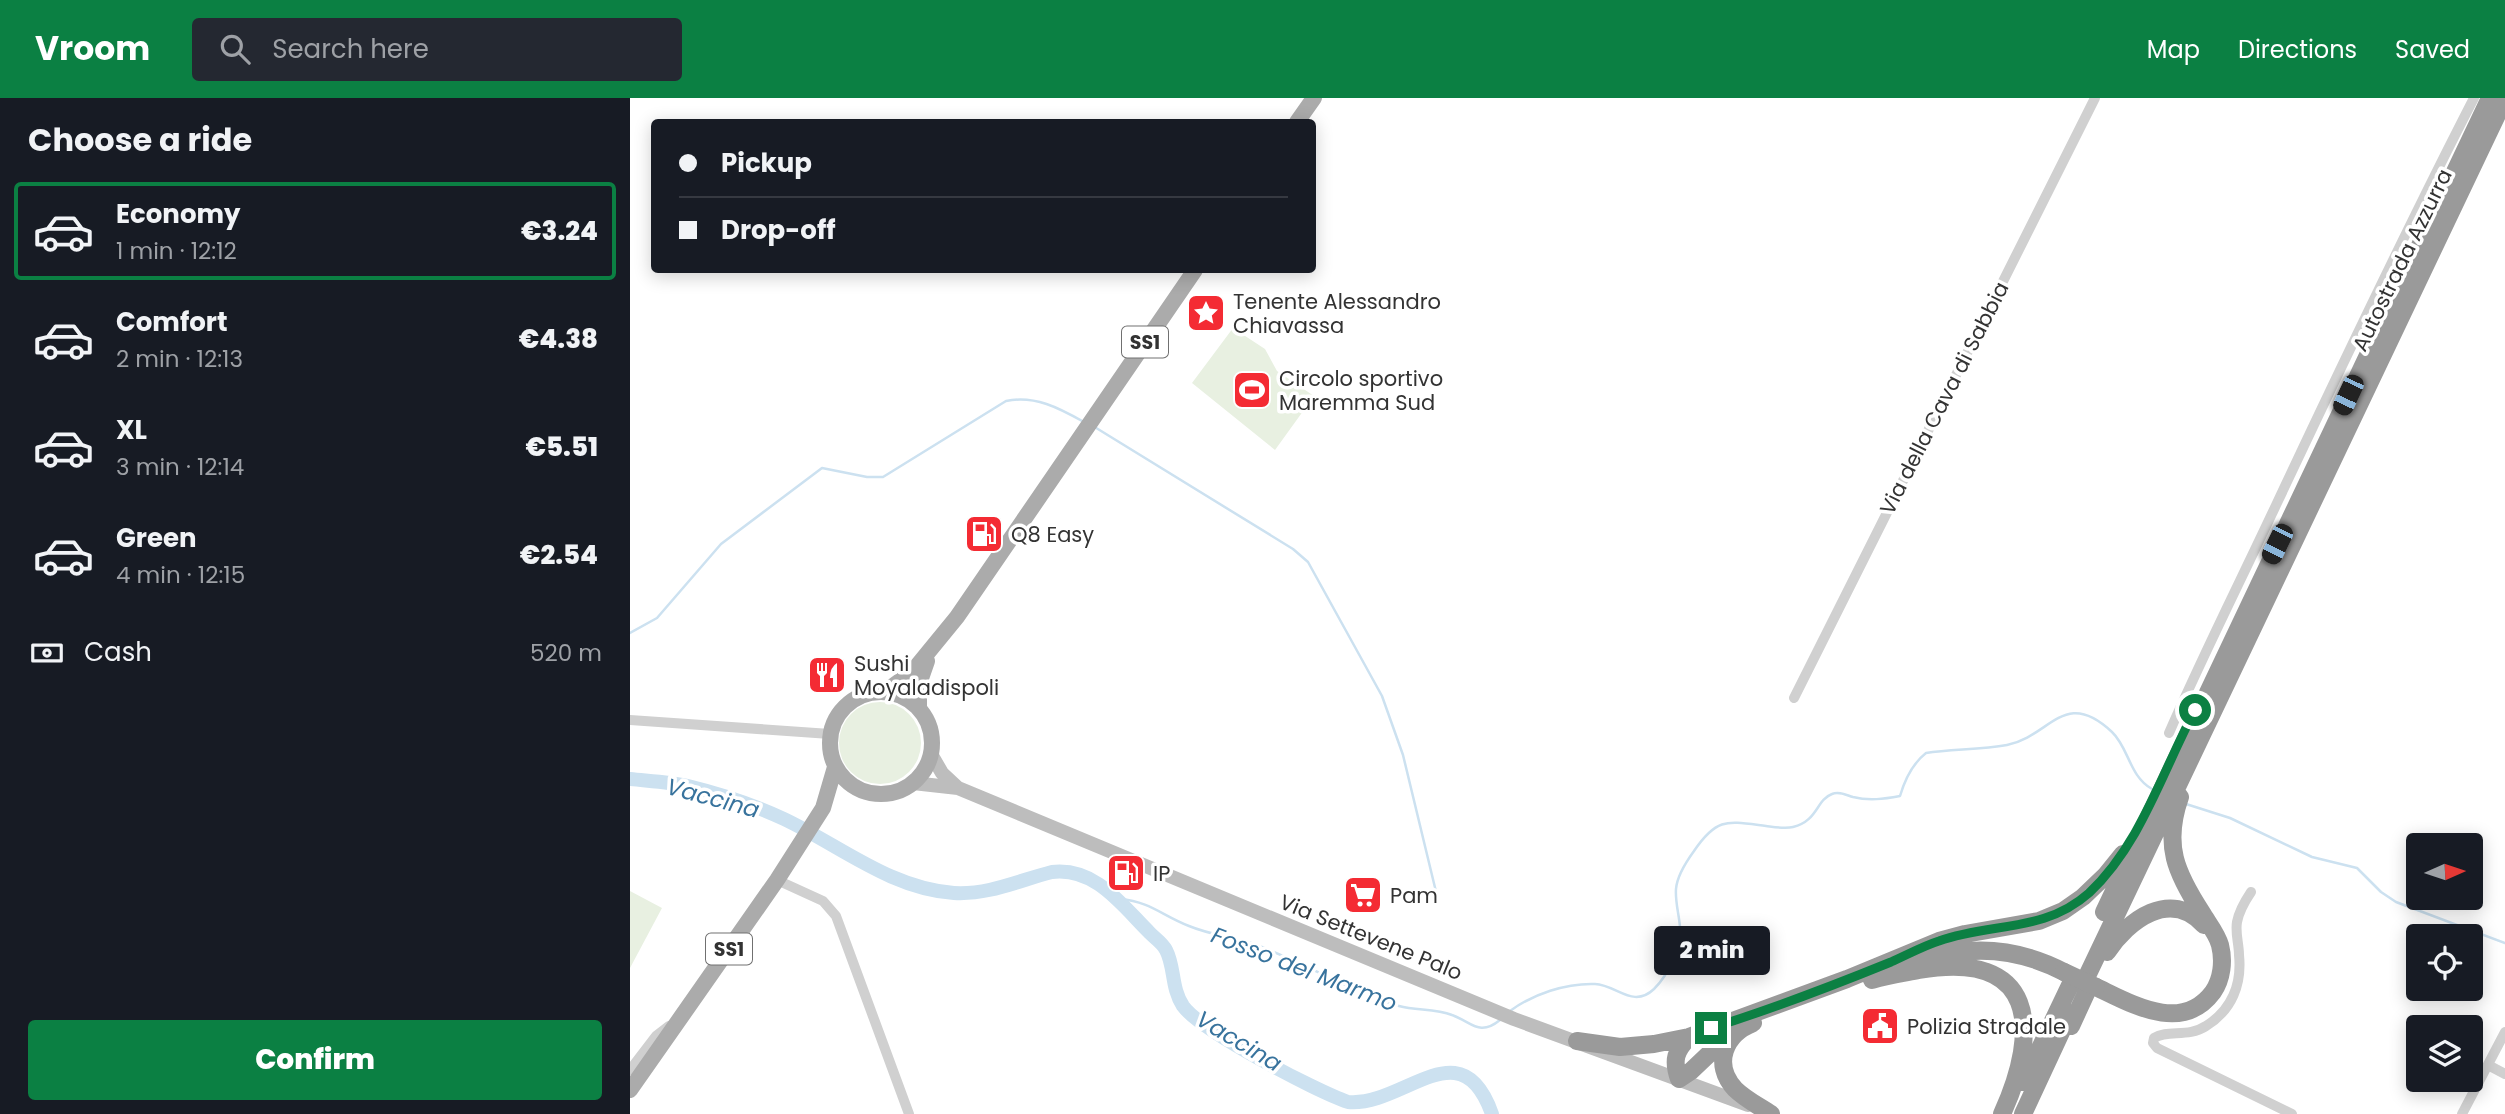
<!DOCTYPE html>
<meta charset="utf-8">
<style>
body{margin:0;font-family:Poppins,sans-serif;background:#242831;color:#f1f3f6;height:100vh;display:flex;flex-direction:column;font-size:26px;white-space:nowrap}
*{box-sizing:border-box;margin:0}
p{font-size:23px;color:#9ea1a6}
.icon{flex:none;width:38px;height:38px;fill:none;stroke:currentColor;stroke-width:2;stroke-linecap:round;stroke-linejoin:round}
.map{position:relative;flex:1;overflow:hidden}
.sheet{display:flex;flex-direction:column;background:#171b24;width:630px}
.sheet>*{flex:none}
.hud{position:absolute;left:21px;top:21px;width:665px;height:154px;border-radius:7px;box-shadow:0 4px 18px #0003;display:grid;align-content:center;height:154px;padding:0 28px;background:#171b24}
.needle{width:46px;rotate:87deg}
.buttons{position:absolute;left:1776px;top:735px;display:grid;gap:14px}
.buttons a{display:grid;place-items:center;width:77px;height:77px;border-radius:7px;background:#171b24;box-shadow:0 4px 18px #0003;font-size:35px}
.end{position:absolute;width:32px;height:32px;margin:-16px;border:9px solid #0b8043;background:#fff;box-shadow:0 0 0 4px #fff}
.from{border-radius:50%}
.bubble{position:absolute;height:49px;border-radius:7px;background:#171b24;box-shadow:0 4px 18px #0003;font-size:23px;font-weight:800;line-height:49px;text-align:center}
.car{position:absolute;width:21px;height:42px;margin:-21px -10px;border-radius:9px;box-shadow:0 0 5px 2px #0007;background:linear-gradient(#222 24%,#8ab4d8 0 40%,#222 0 76%,#8ab4d8 0 86%,#222 0)}
.hud b{display:flex;align-items:center;gap:24px;height:66px;font-size:26px}
.hud b+b{border-top:2px solid #363941}
.hud i{width:18px;height:18px;background:#f1f3f6}
ul{padding:0;list-style:none}
li{display:flex;align-items:center;gap:21px;height:98px;margin:0 14px 10px;padding:0 14px;border:4px solid transparent;border-radius:7px}
li div{flex:1}
li b{display:block;font-size:26px}
li em{font-style:normal;font-weight:800}
li.current{border-color:#0b8043}
li>.icon{width:63px;height:63px;stroke-width:1.5}
h2{padding:0 28px;font-size:32px;line-height:84px}
.pay{display:flex;align-items:center;gap:18px;height:77px;padding:0 28px;font-size:26px}
.pay p{margin-inline-start:auto}
.primary-button{display:flex;gap:14px;margin-top:auto;padding:14px 28px}
.primary-button a{flex:1;height:80px;border-radius:7px;background:#0b8043;color:#fff;font-size:28px;font-weight:800;line-height:80px;text-align:center}
header{display:flex;align-items:center;gap:42px;box-sizing:border-box;height:98px;padding:0 35px;background:#0b8043;color:#fff}
header strong{font-size:33px}
nav{display:flex;gap:38px;margin-inline-start:auto;font-size:24px}
.search{width:490px;height:63px;background:#242831;display:flex;align-items:center;gap:18px;box-sizing:border-box;padding:0 24px;border-radius:7px;color:#9ea1a6;font-size:26px}
main{display:flex;flex:1;min-height:0}
.map>svg:first-child{display:block}
</style>
<header>
<strong>Vroom</strong>
<div class="search"><svg class="icon" aria-label="search" viewBox="0 0 24 24"><circle cx="10" cy="10" r="6"/><path d="M15 15l6 6"/></svg>Search here</div>
<nav><a>Map</a><a>Directions</a><a>Saved</a></nav>
</header>
<main>
<section class="sheet">
<h2>Choose a ride</h2>
<ul>
<li class="current"><svg class="icon" aria-label="car" viewBox="0 0 24 24"><path d="M5 17H2v-5l4-1 3-4h7l3 4 3 1v5h-3M9 17h6M6 11h13"/><circle cx="7" cy="17" r="2"/><circle cx="17" cy="17" r="2"/></svg><div><b>Economy</b><p>1 min · 12:12</p></div><em>€3.24</em></li>
<li><svg class="icon" aria-label="car" viewBox="0 0 24 24"><path d="M5 17H2v-5l4-1 3-4h7l3 4 3 1v5h-3M9 17h6M6 11h13"/><circle cx="7" cy="17" r="2"/><circle cx="17" cy="17" r="2"/></svg><div><b>Comfort</b><p>2 min · 12:13</p></div><em>€4.38</em></li>
<li><svg class="icon" aria-label="car" viewBox="0 0 24 24"><path d="M5 17H2v-5l4-1 3-4h7l3 4 3 1v5h-3M9 17h6M6 11h13"/><circle cx="7" cy="17" r="2"/><circle cx="17" cy="17" r="2"/></svg><div><b>XL</b><p>3 min · 12:14</p></div><em>€5.51</em></li>
<li><svg class="icon" aria-label="car" viewBox="0 0 24 24"><path d="M5 17H2v-5l4-1 3-4h7l3 4 3 1v5h-3M9 17h6M6 11h13"/><circle cx="7" cy="17" r="2"/><circle cx="17" cy="17" r="2"/></svg><div><b>Green</b><p>4 min · 12:15</p></div><em>€2.54</em></li>
</ul>
<div class="pay"><svg class="icon" aria-label="cash" viewBox="0 0 24 24"><path d="M3 7h18v10H3z"/><circle cx="12" cy="12" r="2"/></svg>Cash<p>520 m</p></div>
<div class="primary-button"><a>Confirm</a></div>
</section>
<div class="map">
<svg width="1875" height="1016" viewBox="0 0 1875 1016">
<rect width="100%" height="100%" fill="#fff"/>
<path fill="#e8f0e1" d="M603,230l32,21 12,22 37,25 -39,54 -83,-67z
M209 645a41 41 0 1 1 82 0a41 41 0 1 1-82 0Z
M0,793l32,17 -32,60z"/>
<g fill="none" stroke-linecap="round" stroke-linejoin="round">
<path stroke="#cce1f0" stroke-width="2.5" d="M463,328l200,123 15,13 74,134 21,59 35,145
M0,535l27,-15 64,-74 101,-76 45,9h16l123,-76c29,-6 53,7 78,21
M1556,706l44,14 82,39 45,11 24,24 15,10 109,41
M490,801c31,3 41,16 69,27 19,8 41,11 62,17 50,17 96,48 148,63 17,5 36,2 53,9 20,7 27,22 48,5
M880,913c23,-17 56,-28 85,-27 22,1 38,25 59,5 15,-15 27,-41 26,-62 -1,-13 -5,-25 -4,-38 1,-13 10,-27 18,-38 23,-34 33,-30 72,-25 8,1 19,3 27,1 25,-6 23,-27 39,-33 7,-3 14,1 21,3 16,4 31,2 47,-1 5,-17 12,-32 26,-43 26,-4 54,-3 81,-8 44,-9 57,-58 105,-13 17,16 17,44 40,57"/>
<path stroke="#cce1f0" stroke-width="14" d="M0,681c19,2 40,3 58,7 33,8 66,19 96,33 55,26 107,70 170,74 35,2 66,-13 98,-21 43,-5 69,32 96,59 6,7 14,11 18,19 9,17 5,38 17,56 18,25 133,85 165,96 56,5 113,-76 144,12"/>
<path stroke="#d0d0d0" stroke-width="10" d="M1164,600l301,-600
M0,622l200,14
M1539,635c34,-78 72,-153 108,-230 64,-136 128,-271 197,-405
M147,782l46,21 13,15 73,198
M1621,794c-6,9 -12,19 -14,30 -2,11 2,22 2,33 3,29 -7,55 -33,71 -18,12 -38,3 -52,12l-1,5 4,5 135,66
M1858,967l17,9
M0,972l26,-34 13,-10
M1832,1016l43,-82"/>
<path stroke="#bdbdbd" stroke-width="14" d="M301,656l11,19 15,14
M283,685l45,5 556,231 234,86"/>
<path stroke="#ababab" stroke-width="16" d="M667,24l17,-24
M255,594l27,-20 45,-55 238,-347
M200 645a51 51 0 1 1 102 0a51 51 0 1 1-102 0Z
M289,611v-25l8,-23
M0,992l147,-210 46,-72 12,-41"/>
<path stroke="#9a9a9a" stroke-width="18" d="M1474,814l386,-814
M1477,854c21,-32 64,-64 97,-27
M1285,865c51,-19 101,-16 149,9
M1458,876l417,-876
M1242,882c15,-5 31,-7 47,-10 117,-20 122,58 83,144
M1466,889c36,17 86,47 117,5 9,-13 11,-31 7,-47 -3,-11 -12,-22 -18,-32 -26,-40 -39,-68 -22,-116
M1123,925c-28,11 -41,41 -18,66 10,10 24,17 36,25
M1441,928l17,-37
M1059,939c-13,14 -17,22 -10,42l12,-8 39,-37
M947,943l43,6 34,-3 35,-7 158,-58 92,-38 26,-7 74,-13 24,-10 20,-14 23,-22 17,-21
M1394,984l48,-101
M1393,1016l47,-101"/>
<path stroke="#9a9a9a" stroke-width="18" d="M1434,874l32,15"/>
</g>
<g fill="none" stroke-linecap="round" stroke-linejoin="round">
<path stroke="#0b8043" stroke-width="9" d="M1081,930c61,-19 121,-42 180,-66 16,-7 32,-16 48,-21 53,-19 105,-8 150,-48 52,-49 73,-121 106,-183"/>
</g>
<defs>
<symbol id="sight-square" viewBox="-11 -11 22 22"><rect x="-9" y="-9" width="18" height="18" rx="4" fill="#f42b33" stroke="#fff"/><path d="M0-6L1.8-2.2L6-1.7L2.9 1.2L3.7 5.4L0 3.3L-3.7 5.4L-2.9 1.2L-6-1.7L-1.8-2.2Z" fill="#fff"/></symbol>
<symbol id="stadium-square" viewBox="-11 -11 22 22"><rect x="-9" y="-9" width="18" height="18" rx="4" fill="#f42b33" stroke="#fff"/><path d="M0-5a6.5 5 0 1 0 0 10a6.5 5 0 1 0 0-10ZM-3.5-1.8h7v3.6h-7Z" fill="#fff"/></symbol>
<symbol id="fuel-square" viewBox="-11 -11 22 22"><rect x="-9" y="-9" width="18" height="18" rx="4" fill="#f42b33" stroke="#fff"/><path d="M-5.5-6h7V0h2V4h1.3V-2.5L3-4.5l.8-.8L6-3V5H2.5V1h-1V6h-7ZM-4.2-4.7v3.2H.2V-4.7Z" fill="#fff"/></symbol>
<symbol id="restaurant-square" viewBox="-11 -11 22 22"><rect x="-9" y="-9" width="18" height="18" rx="4" fill="#f42b33" stroke="#fff"/><path d="M-5-6h1v4h1v-4h1v4h1v-4h1v5L-1.5 .5V6h-2V.5L-5-1ZM5-6V6H3V1.5H1.5Q1.5-4 5-6Z" fill="#fff"/></symbol>
<symbol id="supermarket-square" viewBox="-11 -11 22 22"><rect x="-9" y="-9" width="18" height="18" rx="4" fill="#f42b33" stroke="#fff"/><path d="M-6-5.5h2.5l.6 2H6L4.5 2H-2.5L-4.4-4H-6ZM-1.5 3.2a1.3 1.3 0 1 0 .1 0ZM3 3.2a1.3 1.3 0 1 0 .1 0Z" fill="#fff"/></symbol>
<symbol id="civic-square" viewBox="-11 -11 22 22"><rect x="-9" y="-9" width="18" height="18" rx="4" fill="#f42b33" stroke="#fff"/><path d="M-.6-6.5H3V-4.5H.6V-3L4-1V1h2V6H-6V1h2V-1L-.6-3ZM-1.2 2.5V6h2.4V2.5Z" fill="#fff"/></symbol>
</defs>
<g fill-rule="evenodd">
<use href="#sight-square" x="554" y="193" width="44" height="44"/>
<use href="#stadium-square" x="600" y="270" width="44" height="44"/>
<use href="#fuel-square" x="332" y="414" width="44" height="44"/>
<use href="#restaurant-square" x="175" y="555" width="44" height="44"/>
<use href="#fuel-square" x="474" y="753" width="44" height="44"/>
<use href="#supermarket-square" x="711" y="775" width="44" height="44"/>
<use href="#civic-square" x="1228" y="906" width="44" height="44"/>
</g>
<g text-anchor="middle" dominant-baseline="central" stroke-width="7" stroke-linejoin="round" paint-order="stroke">
<g fill="#fff" stroke="#707070" stroke-width="2">
<rect x="492" y="228.5" width="46" height="31" rx="5"/>
<rect x="76" y="835.5" width="46" height="31" rx="5"/>
</g>
<g font-size="19" font-weight="bold" fill="#333">
<text x="515" y="244">SS1</text>
<text x="99" y="851">SS1</text>
</g>
<g font-size="21" fill="#333" stroke="#fff">
<text transform="translate(1772 162) rotate(-64)">Autostrada Azzurra</text>
<text transform="translate(1314 300) rotate(-63)">Via della Cava di Sabbia</text>
<text transform="translate(741 839) rotate(22)">Via Settevene Palo</text>
</g>
<g font-size="21" fill="#333" stroke="#fff" text-anchor="start">
<text x="603" y="203">Tenente Alessandro<tspan x="603" dy="24">Chiavassa</tspan></text>
<text x="649" y="280">Circolo sportivo<tspan x="649" dy="24">Maremma Sud</tspan></text>
<text x="381" y="436">Q8 Easy</text>
<text x="224" y="565">Sushi<tspan x="224" dy="24">Moyaladispoli</tspan></text>
<text x="523" y="775">IP</text>
<text x="760" y="797">Pam</text>
<text x="1277" y="928">Polizia Stradale</text>
</g>
<g font-size="23" font-style="italic" fill="#38739d" stroke="#fff">
<text transform="translate(83 700) rotate(15)">Vaccina</text>
<text transform="translate(674 871) rotate(21)">Fosso del Marmo</text>
<text transform="translate(609 943) rotate(31)">Vaccina</text>
</g>
</g>
</svg>
<div class="buttons">
<a><svg class="needle" viewBox="-14 -14 28 28"><path d="M0-13l5 13h-10z" fill="#e53935"/><path d="M0 13l5-13h-10z" fill="#9ea1a6"/></svg></a>
<a><svg class="icon" aria-label="locate" viewBox="0 0 24 24"><circle cx="12" cy="12" r="6"/><path d="M12 2v4M12 18v4M2 12h4M18 12h4"/></svg></a>
<a><svg class="icon" aria-label="layers" viewBox="0 0 24 24"><path d="M12 4l9 5-9 5-9-5zM3 14l9 5 9-5"/></svg></a>
</div>
<i class="end from" style="left:1565px;top:612px"></i>
<i class="end" style="left:1081px;top:930px"></i>
<div class="bubble" style="left:1024px;top:828px;width:116px">2 min</div>
<i class="car" style="left:1718px;top:297px;rotate:205deg"></i>
<i class="car" style="left:1647px;top:446px;rotate:206deg"></i>
<div class="hud">
<b><i class="from"></i>Pickup</b>
<b><i></i>Drop-off</b>
</div>
</div>
</main>
